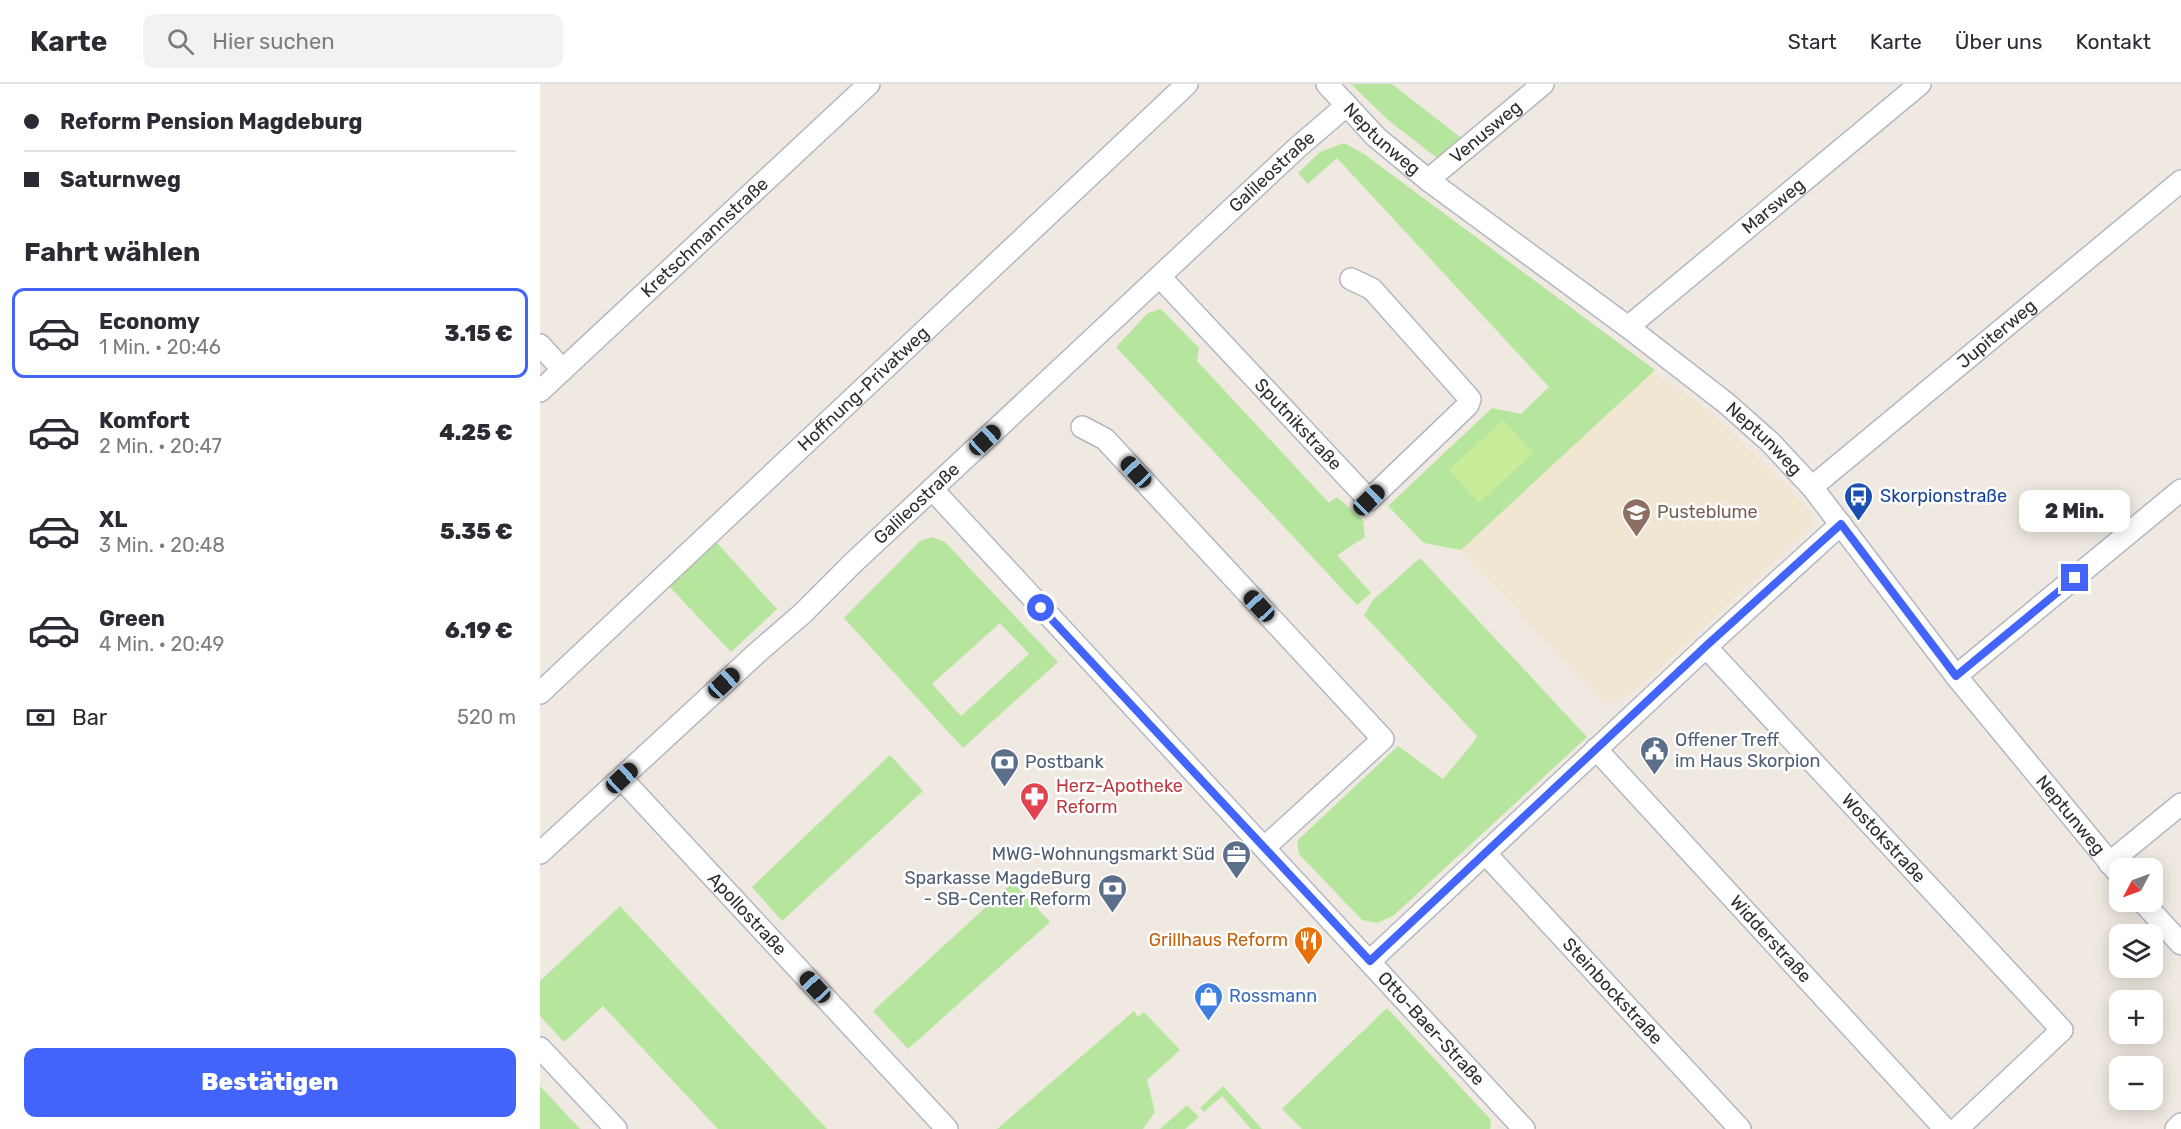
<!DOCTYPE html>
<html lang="de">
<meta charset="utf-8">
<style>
body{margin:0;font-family:Rubik,sans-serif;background:#f2f2f3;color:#2b2b33;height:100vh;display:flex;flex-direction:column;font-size:22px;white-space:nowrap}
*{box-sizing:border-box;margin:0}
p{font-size:20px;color:#7c7c81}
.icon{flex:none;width:33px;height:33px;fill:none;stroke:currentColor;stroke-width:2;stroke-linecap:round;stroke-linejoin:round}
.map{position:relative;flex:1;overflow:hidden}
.details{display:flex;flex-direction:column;background:#fff;width:540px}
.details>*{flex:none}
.banner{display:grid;align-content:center;height:132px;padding:0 24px;background:#fff}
.needle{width:39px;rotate:229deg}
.fabs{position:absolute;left:1569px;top:774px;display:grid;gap:12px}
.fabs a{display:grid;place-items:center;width:54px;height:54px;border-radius:12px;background:#fff;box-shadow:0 3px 15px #0003;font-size:30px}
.end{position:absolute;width:27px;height:27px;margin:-14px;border:8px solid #4264fb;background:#fff;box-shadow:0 0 0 3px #fff}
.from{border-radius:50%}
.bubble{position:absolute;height:42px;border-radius:12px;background:#fff;box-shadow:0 3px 15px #0003;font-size:20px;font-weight:800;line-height:42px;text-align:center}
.car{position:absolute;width:18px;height:36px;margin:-18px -9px;border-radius:8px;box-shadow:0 0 4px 2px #0007;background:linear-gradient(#222 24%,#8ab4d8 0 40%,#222 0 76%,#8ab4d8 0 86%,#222 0)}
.banner b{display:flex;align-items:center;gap:21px;height:57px;font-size:22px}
.banner b+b{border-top:2px solid #e1e1e2}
.banner i{width:15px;height:15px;background:#2b2b33}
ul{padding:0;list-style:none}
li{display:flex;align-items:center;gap:18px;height:90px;margin:0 12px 9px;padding:0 12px;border:3px solid transparent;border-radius:12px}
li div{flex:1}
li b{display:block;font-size:22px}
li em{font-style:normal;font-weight:800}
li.on{border-color:#4264fb}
li>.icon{width:54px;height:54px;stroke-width:1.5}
h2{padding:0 24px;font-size:27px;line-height:72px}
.pay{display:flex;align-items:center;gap:15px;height:66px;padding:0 24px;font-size:22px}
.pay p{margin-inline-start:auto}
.primary-button{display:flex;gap:12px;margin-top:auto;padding:12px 24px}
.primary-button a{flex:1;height:69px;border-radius:12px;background:#4264fb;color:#fff;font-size:24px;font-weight:800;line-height:69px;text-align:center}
header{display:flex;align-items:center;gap:36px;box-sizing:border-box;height:84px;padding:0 30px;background:#fff;border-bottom:2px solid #e1e1e2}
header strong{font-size:28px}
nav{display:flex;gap:33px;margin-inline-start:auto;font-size:21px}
.search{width:420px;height:54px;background:#f2f2f3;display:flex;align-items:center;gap:15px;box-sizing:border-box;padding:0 21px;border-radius:12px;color:#7c7c81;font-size:22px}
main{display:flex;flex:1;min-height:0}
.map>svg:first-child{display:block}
</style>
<header>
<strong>Karte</strong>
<div class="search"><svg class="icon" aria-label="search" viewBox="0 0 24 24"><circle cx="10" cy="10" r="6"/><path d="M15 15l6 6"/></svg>Hier suchen</div>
<nav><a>Start</a><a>Karte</a><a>Über uns</a><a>Kontakt</a></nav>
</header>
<main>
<section class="details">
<div class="banner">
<b><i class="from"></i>Reform Pension Magdeburg</b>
<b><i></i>Saturnweg</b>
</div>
<h2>Fahrt wählen</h2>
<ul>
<li class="on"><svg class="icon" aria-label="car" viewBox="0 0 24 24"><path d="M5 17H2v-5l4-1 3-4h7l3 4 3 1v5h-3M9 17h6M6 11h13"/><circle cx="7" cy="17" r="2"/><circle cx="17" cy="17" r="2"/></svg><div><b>Economy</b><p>1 Min. · 20:46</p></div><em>3.15 €</em></li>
<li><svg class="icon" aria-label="car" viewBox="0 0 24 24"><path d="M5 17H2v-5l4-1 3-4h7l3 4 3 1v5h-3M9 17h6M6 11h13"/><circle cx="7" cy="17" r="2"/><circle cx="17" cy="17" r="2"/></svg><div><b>Komfort</b><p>2 Min. · 20:47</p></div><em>4.25 €</em></li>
<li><svg class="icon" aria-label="car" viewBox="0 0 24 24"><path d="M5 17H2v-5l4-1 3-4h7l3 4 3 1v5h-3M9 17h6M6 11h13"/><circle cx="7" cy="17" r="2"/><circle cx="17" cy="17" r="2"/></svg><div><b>XL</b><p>3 Min. · 20:48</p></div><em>5.35 €</em></li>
<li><svg class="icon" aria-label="car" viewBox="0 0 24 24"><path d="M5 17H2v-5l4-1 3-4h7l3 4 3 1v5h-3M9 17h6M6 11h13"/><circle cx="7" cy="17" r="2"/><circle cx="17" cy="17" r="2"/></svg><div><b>Green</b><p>4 Min. · 20:49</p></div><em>6.19 €</em></li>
</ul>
<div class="pay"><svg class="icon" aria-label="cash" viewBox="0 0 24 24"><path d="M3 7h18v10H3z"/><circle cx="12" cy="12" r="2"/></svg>Bar<p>520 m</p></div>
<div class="primary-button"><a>Bestätigen</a></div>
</section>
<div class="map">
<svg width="1641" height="1045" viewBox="0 0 1641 1045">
<rect width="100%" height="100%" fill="#efe9e1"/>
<path fill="#f0e6d1" d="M1113,288l60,42 79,77 20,23 -1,12 -174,163 -30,16 -146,-155z"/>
<path fill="#b6e59e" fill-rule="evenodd" d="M811,0h41l73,57 -23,21 -54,-42z
M804,59l20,11 291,216 -194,180 -37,-7 -36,-37 104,-98 29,6 28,-27 -212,-229 -29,26 -10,-11 22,-21z
M621,225l38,39 -2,13 132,142 8,-6 26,23 2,17 -28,18 34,38 -14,12 -241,-258 32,-34z
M392,453l13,5 113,120 -95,86 -119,-130 76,-77zM460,539l29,31 -68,62 -29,-32z
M171,459l7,1 59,65 -46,43 -65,-69z
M880,474l167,179 -194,179 -16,7 -15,-3 -63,-66 -2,-13 101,-95 45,33 30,-36 4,-7 -113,-121 9,-15z
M350,671l33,36 -141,130 -30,-34z
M473,798l37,40 -142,127 -35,-38z
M80,822l207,223h-109l-115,-123 -39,36 -24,-26v-35z
M847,924l104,112 -1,9h-188l-20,-20z
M594,927l4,6 6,-5 36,38 -33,30 8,32 -12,17h-146z
M0,1002l40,43h-40z
M683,1002l39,43h-11l-29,-33 -18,16 -4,-4z
M647,1021l12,12 -14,12h-25z"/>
<path fill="#c9ec9a" d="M963,336l30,33 -54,50 -30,-33z"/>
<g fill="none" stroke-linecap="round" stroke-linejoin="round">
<defs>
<g id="street">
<path id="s1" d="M787,0l49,53 52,43 200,147 98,76 44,39 42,45 144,189 164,199"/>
<path id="s2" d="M888,96l115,-96"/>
<path id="s3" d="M620,193l209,223 99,-95 2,-6 -98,-110 -21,-10"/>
<path id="s4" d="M1088,243l292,-243"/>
<path d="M0,261l23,25"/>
<path id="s5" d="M0,307l329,-307"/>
<path d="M542,343l23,12 278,300 -118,108"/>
<path id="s6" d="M1272,403l369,-306"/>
<path id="s7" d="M392,405l592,640"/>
<path id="s8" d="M1166,563l356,383 -105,99"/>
<path d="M1416,592l225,-186"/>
<path id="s9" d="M0,609l647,-609"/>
<path id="s10" d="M1056,665l349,380"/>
<path id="s11" d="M82,695l325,350"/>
<path id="s12" d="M0,769l218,-201 44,-38 51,-51 445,-416 49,-42"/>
<path id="s13" d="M945,769l255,276"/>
<path d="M1569,779l72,-59"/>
<path d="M1603,818l38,42"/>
<path d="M830,877l336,-314 135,-123"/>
<path d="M0,964l76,81"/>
<path d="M1636,1045l5,-5"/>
</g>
</defs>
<use href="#street" stroke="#b4b7c1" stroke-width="24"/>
<use href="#street" stroke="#fff" stroke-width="21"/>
</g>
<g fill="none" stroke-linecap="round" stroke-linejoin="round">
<path stroke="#4264fb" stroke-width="8" d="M501,524l329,353 336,-315 135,-122 115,152 119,-98"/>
</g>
<defs>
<symbol id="bus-pin" viewBox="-11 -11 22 30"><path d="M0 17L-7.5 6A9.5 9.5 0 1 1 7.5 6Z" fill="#1a4fb4" stroke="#fff"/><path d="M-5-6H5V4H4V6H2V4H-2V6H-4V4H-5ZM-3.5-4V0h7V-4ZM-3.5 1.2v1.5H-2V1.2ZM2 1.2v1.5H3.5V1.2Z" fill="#fff"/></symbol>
<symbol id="school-pin" viewBox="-11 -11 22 30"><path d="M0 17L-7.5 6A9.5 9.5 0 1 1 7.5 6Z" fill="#8d6e63" stroke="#fff"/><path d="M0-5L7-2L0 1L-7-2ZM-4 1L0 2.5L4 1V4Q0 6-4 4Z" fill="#fff"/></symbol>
<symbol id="civic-pin" viewBox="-11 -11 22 30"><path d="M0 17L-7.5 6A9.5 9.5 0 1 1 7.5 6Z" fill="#5c6f8a" stroke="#fff"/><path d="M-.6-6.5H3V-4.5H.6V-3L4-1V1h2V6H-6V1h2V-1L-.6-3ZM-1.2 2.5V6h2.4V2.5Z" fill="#fff"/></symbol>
<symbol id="bank-pin" viewBox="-11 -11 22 30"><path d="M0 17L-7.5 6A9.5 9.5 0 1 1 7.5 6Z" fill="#5c6f8a" stroke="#fff"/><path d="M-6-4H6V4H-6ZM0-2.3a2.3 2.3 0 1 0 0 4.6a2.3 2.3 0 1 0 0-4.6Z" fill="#fff"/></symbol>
<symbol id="pharmacy-pin" viewBox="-11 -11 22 30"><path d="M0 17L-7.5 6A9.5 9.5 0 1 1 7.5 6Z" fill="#e0444e" stroke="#fff"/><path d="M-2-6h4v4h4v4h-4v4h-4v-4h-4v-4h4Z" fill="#fff"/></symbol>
<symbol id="office-pin" viewBox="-11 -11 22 30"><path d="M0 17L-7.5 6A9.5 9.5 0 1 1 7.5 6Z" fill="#5c6f8a" stroke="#fff"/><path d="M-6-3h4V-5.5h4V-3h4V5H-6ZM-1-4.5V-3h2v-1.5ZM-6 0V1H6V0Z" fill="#fff"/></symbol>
<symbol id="restaurant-pin" viewBox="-11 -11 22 30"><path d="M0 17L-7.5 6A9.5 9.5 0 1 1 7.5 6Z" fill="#e8710a" stroke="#fff"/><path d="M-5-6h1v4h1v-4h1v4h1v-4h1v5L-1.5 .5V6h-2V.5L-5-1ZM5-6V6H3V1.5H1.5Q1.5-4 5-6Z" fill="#fff"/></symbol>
<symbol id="shop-pin" viewBox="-11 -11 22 30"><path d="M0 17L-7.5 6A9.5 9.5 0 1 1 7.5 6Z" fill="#3f7fe0" stroke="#fff"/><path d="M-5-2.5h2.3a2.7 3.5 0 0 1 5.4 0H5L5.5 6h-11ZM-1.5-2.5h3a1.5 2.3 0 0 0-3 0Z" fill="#fff"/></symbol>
</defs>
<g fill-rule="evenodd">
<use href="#bus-pin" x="1302" y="396" width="33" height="45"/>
<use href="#school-pin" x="1080" y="412" width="33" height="45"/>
<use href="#civic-pin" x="1098" y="650" width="33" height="45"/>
<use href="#bank-pin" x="448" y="662" width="33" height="45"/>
<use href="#pharmacy-pin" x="478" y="696" width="33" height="45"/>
<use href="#office-pin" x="680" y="754" width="33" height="45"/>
<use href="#bank-pin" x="556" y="788" width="33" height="45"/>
<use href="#restaurant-pin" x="752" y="840" width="33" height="45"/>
<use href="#shop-pin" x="652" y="896" width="33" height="45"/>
</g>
<g text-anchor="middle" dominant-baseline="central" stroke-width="5" stroke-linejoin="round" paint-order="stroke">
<g font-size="18" fill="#2e2e2e" stroke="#fff">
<text stroke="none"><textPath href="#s2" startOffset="75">Venusweg</textPath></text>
<text stroke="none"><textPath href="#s1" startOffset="78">Neptunweg</textPath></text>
<text stroke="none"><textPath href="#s12" startOffset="1000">Galileostraße</textPath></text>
<text stroke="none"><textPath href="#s4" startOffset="189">Marsweg</textPath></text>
<text stroke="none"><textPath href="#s5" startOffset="225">Kretschmannstraße</textPath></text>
<text stroke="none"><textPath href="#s6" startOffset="240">Jupiterweg</textPath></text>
<text stroke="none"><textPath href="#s9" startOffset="444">Hoffnung-Privatweg</textPath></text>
<text stroke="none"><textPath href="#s3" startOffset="202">Sputnikstraße</textPath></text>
<text stroke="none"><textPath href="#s1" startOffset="564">Neptunweg</textPath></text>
<text stroke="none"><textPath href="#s12" startOffset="514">Galileostraße</textPath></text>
<text stroke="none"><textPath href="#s1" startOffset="1050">Neptunweg</textPath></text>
<text stroke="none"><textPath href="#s8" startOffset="261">Wostokstraße</textPath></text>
<text stroke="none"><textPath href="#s11" startOffset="184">Apollostraße</textPath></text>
<text stroke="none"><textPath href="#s10" startOffset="258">Widderstraße</textPath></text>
<text stroke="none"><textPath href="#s13" startOffset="188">Steinbockstraße</textPath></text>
<text stroke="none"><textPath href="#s7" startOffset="735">Otto-Baer-Straße</textPath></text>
</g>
<g font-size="18" fill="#164399" stroke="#fff" text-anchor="start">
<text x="1340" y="412">Skorpionstraße</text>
</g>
<g font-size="18" fill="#785e54" stroke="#fff" text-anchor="start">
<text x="1117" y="428">Pusteblume</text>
</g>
<g font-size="18" fill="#4e5e75" stroke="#fff" text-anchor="start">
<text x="1135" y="656">Offener Treff<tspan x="1135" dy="21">im Haus Skorpion</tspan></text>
<text x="485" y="678">Postbank</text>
<text x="675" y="770" text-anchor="end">MWG-Wohnungsmarkt Süd</text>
<text x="551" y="794" text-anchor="end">Sparkasse MagdeBurg<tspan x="551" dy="21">- SB-Center Reform</tspan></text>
</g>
<g font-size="18" fill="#be3a42" stroke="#fff" text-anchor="start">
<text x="516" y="702">Herz-Apotheke<tspan x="516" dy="21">Reform</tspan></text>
</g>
<g font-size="18" fill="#c56008" stroke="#fff" text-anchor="end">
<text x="748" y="856">Grillhaus Reform</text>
</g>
<g font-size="18" fill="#366cbe" stroke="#fff" text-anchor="start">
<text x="689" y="912">Rossmann</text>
</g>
</g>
</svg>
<div class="fabs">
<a><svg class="needle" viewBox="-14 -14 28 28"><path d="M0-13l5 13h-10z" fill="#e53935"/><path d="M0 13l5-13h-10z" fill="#7c7c81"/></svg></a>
<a><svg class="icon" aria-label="layers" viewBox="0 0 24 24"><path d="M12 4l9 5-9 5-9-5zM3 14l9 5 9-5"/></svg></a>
<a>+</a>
<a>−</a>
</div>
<i class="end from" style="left:501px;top:524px"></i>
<i class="end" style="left:1535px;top:494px"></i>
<div class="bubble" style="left:1479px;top:406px;width:111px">2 Min.</div>
<i class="car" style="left:445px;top:356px;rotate:47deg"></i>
<i class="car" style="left:596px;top:388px;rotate:317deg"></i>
<i class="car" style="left:829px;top:416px;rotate:46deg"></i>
<i class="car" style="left:719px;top:522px;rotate:317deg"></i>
<i class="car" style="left:184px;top:599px;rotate:47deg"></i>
<i class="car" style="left:82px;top:694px;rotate:47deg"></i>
<i class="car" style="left:275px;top:903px;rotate:317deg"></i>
</div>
</main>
